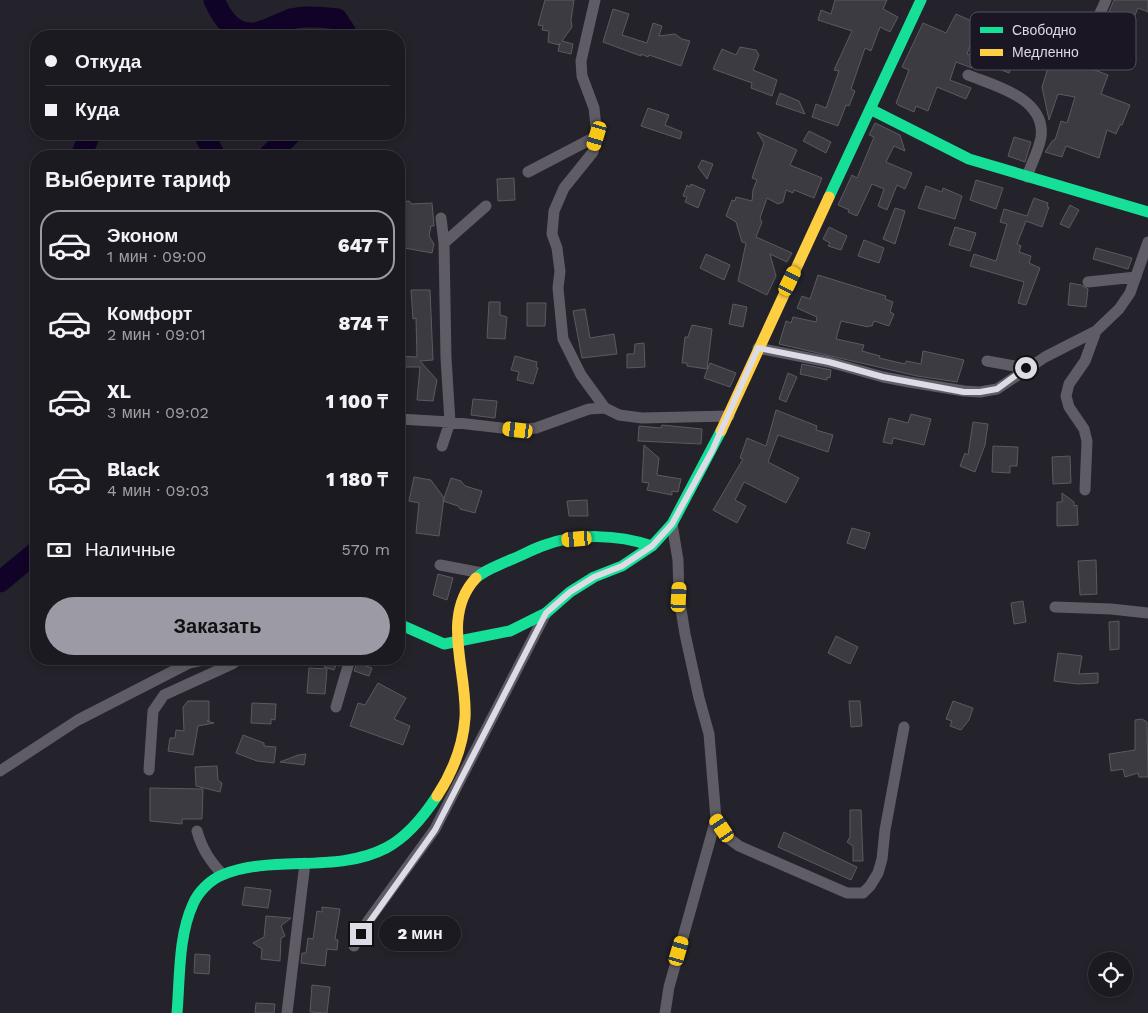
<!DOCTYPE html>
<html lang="ru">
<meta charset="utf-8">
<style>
body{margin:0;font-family:"Work Sans",sans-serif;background:#28272d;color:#f1f3f6;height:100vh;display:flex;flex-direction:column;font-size:19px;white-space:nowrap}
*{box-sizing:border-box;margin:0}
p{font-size:16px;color:#a0a1a5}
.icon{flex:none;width:28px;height:28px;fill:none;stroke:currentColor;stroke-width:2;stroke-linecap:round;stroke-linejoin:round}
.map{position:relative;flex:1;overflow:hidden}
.drawer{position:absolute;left:30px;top:150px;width:375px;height:515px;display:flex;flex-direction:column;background:#1b1a20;border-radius:20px;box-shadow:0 2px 8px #0003,0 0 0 1px #39383e}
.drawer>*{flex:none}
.hud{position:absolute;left:30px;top:30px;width:375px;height:110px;border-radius:20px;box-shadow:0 2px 8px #0003,0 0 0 1px #39383e;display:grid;align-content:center;height:110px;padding:0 15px;background:#1b1a20}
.fabs{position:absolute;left:1088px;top:952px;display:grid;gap:10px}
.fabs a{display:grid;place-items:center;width:45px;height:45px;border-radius:50%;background:#1b1a20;box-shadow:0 2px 8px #0003,0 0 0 1px #39383e;font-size:25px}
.end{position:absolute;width:22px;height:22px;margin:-11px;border:6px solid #dddbe5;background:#111;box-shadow:0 0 0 2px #111}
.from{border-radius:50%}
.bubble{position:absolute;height:35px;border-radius:18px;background:#1b1a20;box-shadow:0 2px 8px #0003,0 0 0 1px #39383e;font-size:16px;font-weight:800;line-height:35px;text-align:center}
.car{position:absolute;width:15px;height:30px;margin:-15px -8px;border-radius:6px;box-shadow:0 0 4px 1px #0007;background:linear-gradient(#f5c518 24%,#345 0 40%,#f5c518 0 76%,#345 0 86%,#f5c518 0)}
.hud b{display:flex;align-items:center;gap:18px;height:48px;font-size:19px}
.hud b+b{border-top:1px solid #39383e}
.hud i{width:12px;height:12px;background:#f1f3f6}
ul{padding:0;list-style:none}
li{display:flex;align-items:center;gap:15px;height:70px;margin:0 10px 8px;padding:0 5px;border:2px solid transparent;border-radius:20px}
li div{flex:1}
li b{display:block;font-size:19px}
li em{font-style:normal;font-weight:800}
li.current{border-color:#9c9aa4}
li>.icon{width:45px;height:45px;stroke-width:1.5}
h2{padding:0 15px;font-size:22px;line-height:60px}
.pay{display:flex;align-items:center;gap:12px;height:55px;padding:0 15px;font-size:19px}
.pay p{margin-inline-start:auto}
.cta{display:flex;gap:10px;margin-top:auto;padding:10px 15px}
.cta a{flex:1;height:58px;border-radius:30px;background:#9c9aa4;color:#111;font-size:20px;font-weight:800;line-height:58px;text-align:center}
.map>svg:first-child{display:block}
</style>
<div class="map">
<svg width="1148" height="1013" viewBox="0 0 1148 1013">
<rect width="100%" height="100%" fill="#24222a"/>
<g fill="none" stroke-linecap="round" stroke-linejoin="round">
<path stroke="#100327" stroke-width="21" d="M214,0c8,18 19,35 41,33 12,-2 25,-10 36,-14 15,-4 32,-2 46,0l8,12 1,5
M206,134v4l9,18
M81,156l9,-22
M268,156l23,-22
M0,582l36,-30"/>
</g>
<path fill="#3d3b42" stroke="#5b5a60" d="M545,0h29l-3,20 1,7 -10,14 11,3 -2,10 -13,-3 2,-8 -1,2 -11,-3 1,-11 -7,-1 1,-4 -5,-1z
M835,0h52l-4,9 15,8 -8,15 -10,-5 -9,24 -6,-3 -14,41 4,2 -6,15 -3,-1 -8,21 -26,-9 4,-13 10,4 13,-37 -5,-1 18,-39 -34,-11 3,-10 10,4z
M1114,0h34v12l-10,-4 -11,26 7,4 -14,27 -10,-4 2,-5 -13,-5 11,-25 -6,-3z
M613,9l16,5 -7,21 25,8 6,-20 9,3 -3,10 16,-2 7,5 8,2 -9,25 -32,-11 -1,2 -7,-3v2l-38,-14z
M956,14l22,10 -11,30 10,4 -5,10 -16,-6 -6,18 21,8 -5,11 -29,-12 -9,24 -12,-5 -2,6 -16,-7 -2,-2 13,-33 -7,-3 21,-44 23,10z
M1059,32l21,7 1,7 -5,17 32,12 -7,19 29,11 -8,20h-2l-4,9 -9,-4 -8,28 -33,-12 -4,11 -17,-5 8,-12h2l6,-19 6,2 8,-26 -17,-3 -9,26 -7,-33z
M740,47l16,3 3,5 -6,15 24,10 -5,16 -21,-8 1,-5 -39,-14 9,-20 14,6z
M1003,57l11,5 -5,11 -10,-4z
M780,93l19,8 6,13 -29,-10z
M648,108l21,7 -4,10 17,7 -2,7 -39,-13z
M875,123l25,12 5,16 -11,-5 -8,16 26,11 -7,16 -8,-4 -10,25 -9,-4 6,-17 -12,-5 -15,32 -9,-4 1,-2 -11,-5 14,-30 5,3 17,-41 -5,-2z
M809,131l22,11 -5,11 -23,-12z
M757,132l40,18 -7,15 32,13 -8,20 -20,-8 -1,3 -7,-3 -3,12 -5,2 -11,-6 -7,20 2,4 -6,15 36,16 -5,9 -17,-8 6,22 -9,19 -29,-14 8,-38 -4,-1 -6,-20 -10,-6 6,-16 3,1 1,-4 16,4 1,-11 4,-10 -5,-2 12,-35z
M1014,137l17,5 -6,20 -17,-6z
M702,160l11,4 -6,15 -9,-12z
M514,178l1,22 -17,1 -1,-22z
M976,180l27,8 -7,21 -26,-9z
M691,184l14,6 -7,18 -13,-6 2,-5 -4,-1 4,-11 3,2z
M926,186l16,6 1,-4 19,8 -7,23 -37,-11z
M1034,198l14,5 -1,4h2l-7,20 -16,-6 -9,23 4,2 -2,6 12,4 -2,7 11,5 -14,37 -8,-2 6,-21 -54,-16 4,-12 22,7 11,-37 -7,-2 4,-13 23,7z
M409,201l3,3 20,-1 2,23h-3l-2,10 5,8 -2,9 -33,-6 2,-17h-2v-28z
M1070,205l9,5 -10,18 -9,-4z
M895,208l10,3 -10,33 -12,-5z
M829,227l18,9 -6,14 -13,-4 2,-3 -7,-4z
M955,227l21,6 -6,18 -21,-6z
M864,240l20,8 -5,15 -21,-7z
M1096,248l36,10 -4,11 -35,-10z
M706,254l24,11 -6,15 -24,-12z
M818,275l68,21 -1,3 8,3 -3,10 4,2 -5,12 -15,-5 -2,5h-3l-1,1 -27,-6 -5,18 28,6 -2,6 18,5 -1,2 26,6 1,-3 15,3 2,-13 41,9 -7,22 -40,-6 -138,-32 7,-23 5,2 2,-6 23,5 1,-5 -20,-9 5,-12 8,3z
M1070,283l11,2 7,4 -2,18 -18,-2z
M411,290h19l3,70 -13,1 17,19 -4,21 -16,-1 3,-33h-21v-11l18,1 -1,-39 -3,1z
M489,302h11v13l7,2 -2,22 -18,-1z
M527,303h19l-1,23h-18z
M733,304l14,3 -4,20 -14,-3z
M585,309l5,29 24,-4 3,20 -35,4 -9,-47z
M692,325l20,4 -5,40 -20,-3v-3h-5l3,-26h3z
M644,343l1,24 -18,1v-14h7l1,-10z
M515,356l22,6 -1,5 2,1 -5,16 -16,-4 2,-8 -8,-2z
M710,363l26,10 -6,14 -26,-9z
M802,364l29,6 -1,8 -3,-1v3l-27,-6z
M788,373l9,4 -11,25 -7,-3z
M473,399l24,2 -2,17 -24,-3z
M776,410l41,16 -1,4 17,5 -5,17 -50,-17 -10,27 31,16 -13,25 -42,-21 -9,18 11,6 -9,17 -24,-13 30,-51 -3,-1 7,-20 19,8z
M911,414l20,5 -7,26 -31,-7 -1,6 -9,-2 6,-24 19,5z
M973,422l15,2 -3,21 -10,27 -15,-6 5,-13 3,2z
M662,425l40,4 -1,15 -63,-3 1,-15 22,2z
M644,445l15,13 -2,17 24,4 -3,13 -6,-1v4l-25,-5 2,-7 -7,-1z
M993,446l25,1 -1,19h-7v7l-18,-1z
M1070,456l1,27 -18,1 -1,-27z
M414,477l17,3 13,18 -5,38 -23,-3 3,-30 -10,-2z
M451,478l10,3 4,5 17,5 -7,22 -15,-4 -2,-3 -15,-5z
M1062,493l12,9v4l3,-1 1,20 -21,1v-24h5z
M587,500l1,16h-19l-2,-15z
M852,528l18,5 -5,16 -18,-6z
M1096,560l1,34 -17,1 -2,-34z
M438,574l15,4 -6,22 -14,-5z
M1023,601l3,21 -12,2 -3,-21z
M1119,621v28l-9,1 -1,-28z
M836,636l22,11 -8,17 -22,-11z
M1058,653l24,3 -3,18 19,-1v10l-20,1 -24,-3z
M323,659h19l-2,7 -4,-1 -2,5 -10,-3 2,-5z
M357,663l15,5 -3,8 -15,-5z
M309,668l18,1 -2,25 -18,-1z
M378,683l28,15 -12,21 16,7 -7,19 -53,-19 8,-23 7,2z
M188,701h21v20h-2l7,2 -16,3 -5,29 -25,-4 2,-13h5l1,-8 8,1 -1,-24z
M849,701h11l2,25 -11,1z
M953,701l20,7 -4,12 -8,10 -11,-4 2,-5 -6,-2z
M252,703l24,1 -1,16 -4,-1v5l-20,-1z
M1142,719l5,3 1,55h-9l-1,-4 -13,4 -2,-8 -12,2 -2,-17 26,-4v-30z
M243,735l21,8v3l12,1 -2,16 -17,-2 -21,-8z
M306,754l-2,11 -24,-3 18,-7z
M217,766l1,14 4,3 -2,9 -24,-6 -1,-19z
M150,788l53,1 -1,30h-20v5l-32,-3z
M850,810h11l2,51h-10v-15l-6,-4 3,-5z
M784,832l73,35 -6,13 -73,-33z
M245,887l26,3 -3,18 -26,-3z
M322,907l18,2 -5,30 3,1 -1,10 -10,-1 -2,17 -24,-3 1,-10h4l2,-15 5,1 4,-28 5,1z
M266,916l25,2 -10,8 4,10 -4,2 -1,23 -19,-2 1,-10 -9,-6 11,-6z
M195,954l15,1 -1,19 -15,-1z
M312,985l18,2 -3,26 -17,-1z
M256,1003l19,1 -1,9h-19z"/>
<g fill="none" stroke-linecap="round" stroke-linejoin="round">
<path stroke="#5f5c66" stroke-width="11" d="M595,0l-14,61 1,15 12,32 3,28 -4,16 -29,36 -10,23 -2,23 5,14 3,23 -2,17 5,51 18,36 24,33 14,7 23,3 87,-2
M1087,42l19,-42
M968,75c27,11 78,23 73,62 -2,13 -10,27 -14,40
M528,172l69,-36
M441,218l3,25 2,115 4,64 -8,24
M444,243l42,-37
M1088,282l48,-5
M758,348l71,14 54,15 26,5 55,9 16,1 17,-3 48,-32 51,-26 23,-22 11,-16 18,-51
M987,361l39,7
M399,419l51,3 68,8 18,-2 53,-19 16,-1
M1085,490l2,-49 -3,-12 -15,-22 -3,-11 3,-12 16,-23 11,-30
M440,565l42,8
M1055,607l56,2 37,4
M336,707l14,-48
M149,770l4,-59 11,-16 68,-31 7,-5
M0,771l78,-51 111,-57 19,-4
M716,819l11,18 12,9 108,47h16l7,-7 8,-13 4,-14 3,-29 19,-103
M197,831c5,18 13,30 26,44
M354,946l14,-25 67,-92 111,-216
M287,1013l18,-150
M665,1013l4,-26 47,-168 -7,-85 -10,-36 -14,-64 -6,-37 -1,-37 -6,-36"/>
<path stroke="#16e098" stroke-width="11" d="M870,109l99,50 179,53
M829,197l92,-197
M476,578c10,-9 22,-12 34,-18 11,-4 21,-10 32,-14 34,-13 75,-12 110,0
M399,624l45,20 66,-13 36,-18 24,-21 24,-15 28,-11 30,-20 20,-22 49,-93
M177,1013c3,-35 1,-76 16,-109 5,-12 17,-24 29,-29 51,-21 114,-1 164,-27 21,-11 38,-32 51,-52"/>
<path stroke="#ffcf43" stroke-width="11" d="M721,431l108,-234
M437,796c15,-23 26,-49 28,-78 3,-45 -25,-102 11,-140"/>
</g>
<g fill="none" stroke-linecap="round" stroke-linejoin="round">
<path stroke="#dddbe5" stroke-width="6" d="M361,934l74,-104 111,-217 24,-21 24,-15 28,-11 30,-20 20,-22 40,-73 46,-103 71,14 54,15 81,15h16l17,-3 29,-21"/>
</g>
<rect x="970" y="12" width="166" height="58" rx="8" fill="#1a1624" stroke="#54515e" stroke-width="1"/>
<rect x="980" y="27" width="23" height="6" fill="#16e098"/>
<rect x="980" y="49" width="23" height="7" fill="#ffcf43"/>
<g font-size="14" fill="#dddbe5">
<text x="1012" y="35">Свободно</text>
<text x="1012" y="57">Медленно</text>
</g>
</svg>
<div class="fabs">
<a><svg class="icon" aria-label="locate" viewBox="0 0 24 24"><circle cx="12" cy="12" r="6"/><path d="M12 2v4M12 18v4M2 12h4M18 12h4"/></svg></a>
</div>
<i class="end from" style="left:1026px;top:368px"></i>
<i class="end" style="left:361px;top:934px"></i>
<div class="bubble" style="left:379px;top:916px;width:82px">2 мин</div>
<i class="car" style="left:597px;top:136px;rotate:197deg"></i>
<i class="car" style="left:790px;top:281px;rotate:26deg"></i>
<i class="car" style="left:518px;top:430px;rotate:277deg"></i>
<i class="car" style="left:577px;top:539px;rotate:265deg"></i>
<i class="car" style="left:679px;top:597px;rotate:3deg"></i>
<i class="car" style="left:722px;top:828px;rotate:326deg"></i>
<i class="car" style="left:679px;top:951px;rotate:16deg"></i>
<div class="hud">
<b><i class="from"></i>Откуда</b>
<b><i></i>Куда</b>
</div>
<section class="drawer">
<h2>Выберите тариф</h2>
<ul>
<li class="current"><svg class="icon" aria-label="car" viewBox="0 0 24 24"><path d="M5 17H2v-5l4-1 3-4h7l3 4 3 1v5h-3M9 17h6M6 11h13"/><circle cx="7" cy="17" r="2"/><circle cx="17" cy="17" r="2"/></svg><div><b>Эконом</b><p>1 мин · 09:00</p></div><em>647 ₸</em></li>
<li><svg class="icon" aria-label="car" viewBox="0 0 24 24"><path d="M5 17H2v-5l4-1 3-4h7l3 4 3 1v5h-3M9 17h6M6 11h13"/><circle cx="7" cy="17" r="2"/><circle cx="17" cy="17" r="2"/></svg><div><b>Комфорт</b><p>2 мин · 09:01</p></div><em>874 ₸</em></li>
<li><svg class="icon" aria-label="car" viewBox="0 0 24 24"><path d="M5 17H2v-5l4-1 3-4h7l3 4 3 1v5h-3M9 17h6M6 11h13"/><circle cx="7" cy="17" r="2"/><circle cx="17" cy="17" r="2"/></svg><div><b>XL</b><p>3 мин · 09:02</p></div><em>1 100 ₸</em></li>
<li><svg class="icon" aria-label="car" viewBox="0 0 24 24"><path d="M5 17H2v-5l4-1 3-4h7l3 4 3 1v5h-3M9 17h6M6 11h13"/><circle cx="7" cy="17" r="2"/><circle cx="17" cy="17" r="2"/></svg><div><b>Black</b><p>4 мин · 09:03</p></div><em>1 180 ₸</em></li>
</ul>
<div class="pay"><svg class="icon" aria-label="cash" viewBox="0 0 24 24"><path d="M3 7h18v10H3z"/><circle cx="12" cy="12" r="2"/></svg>Наличные<p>570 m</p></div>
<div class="cta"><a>Заказать</a></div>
</section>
</div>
